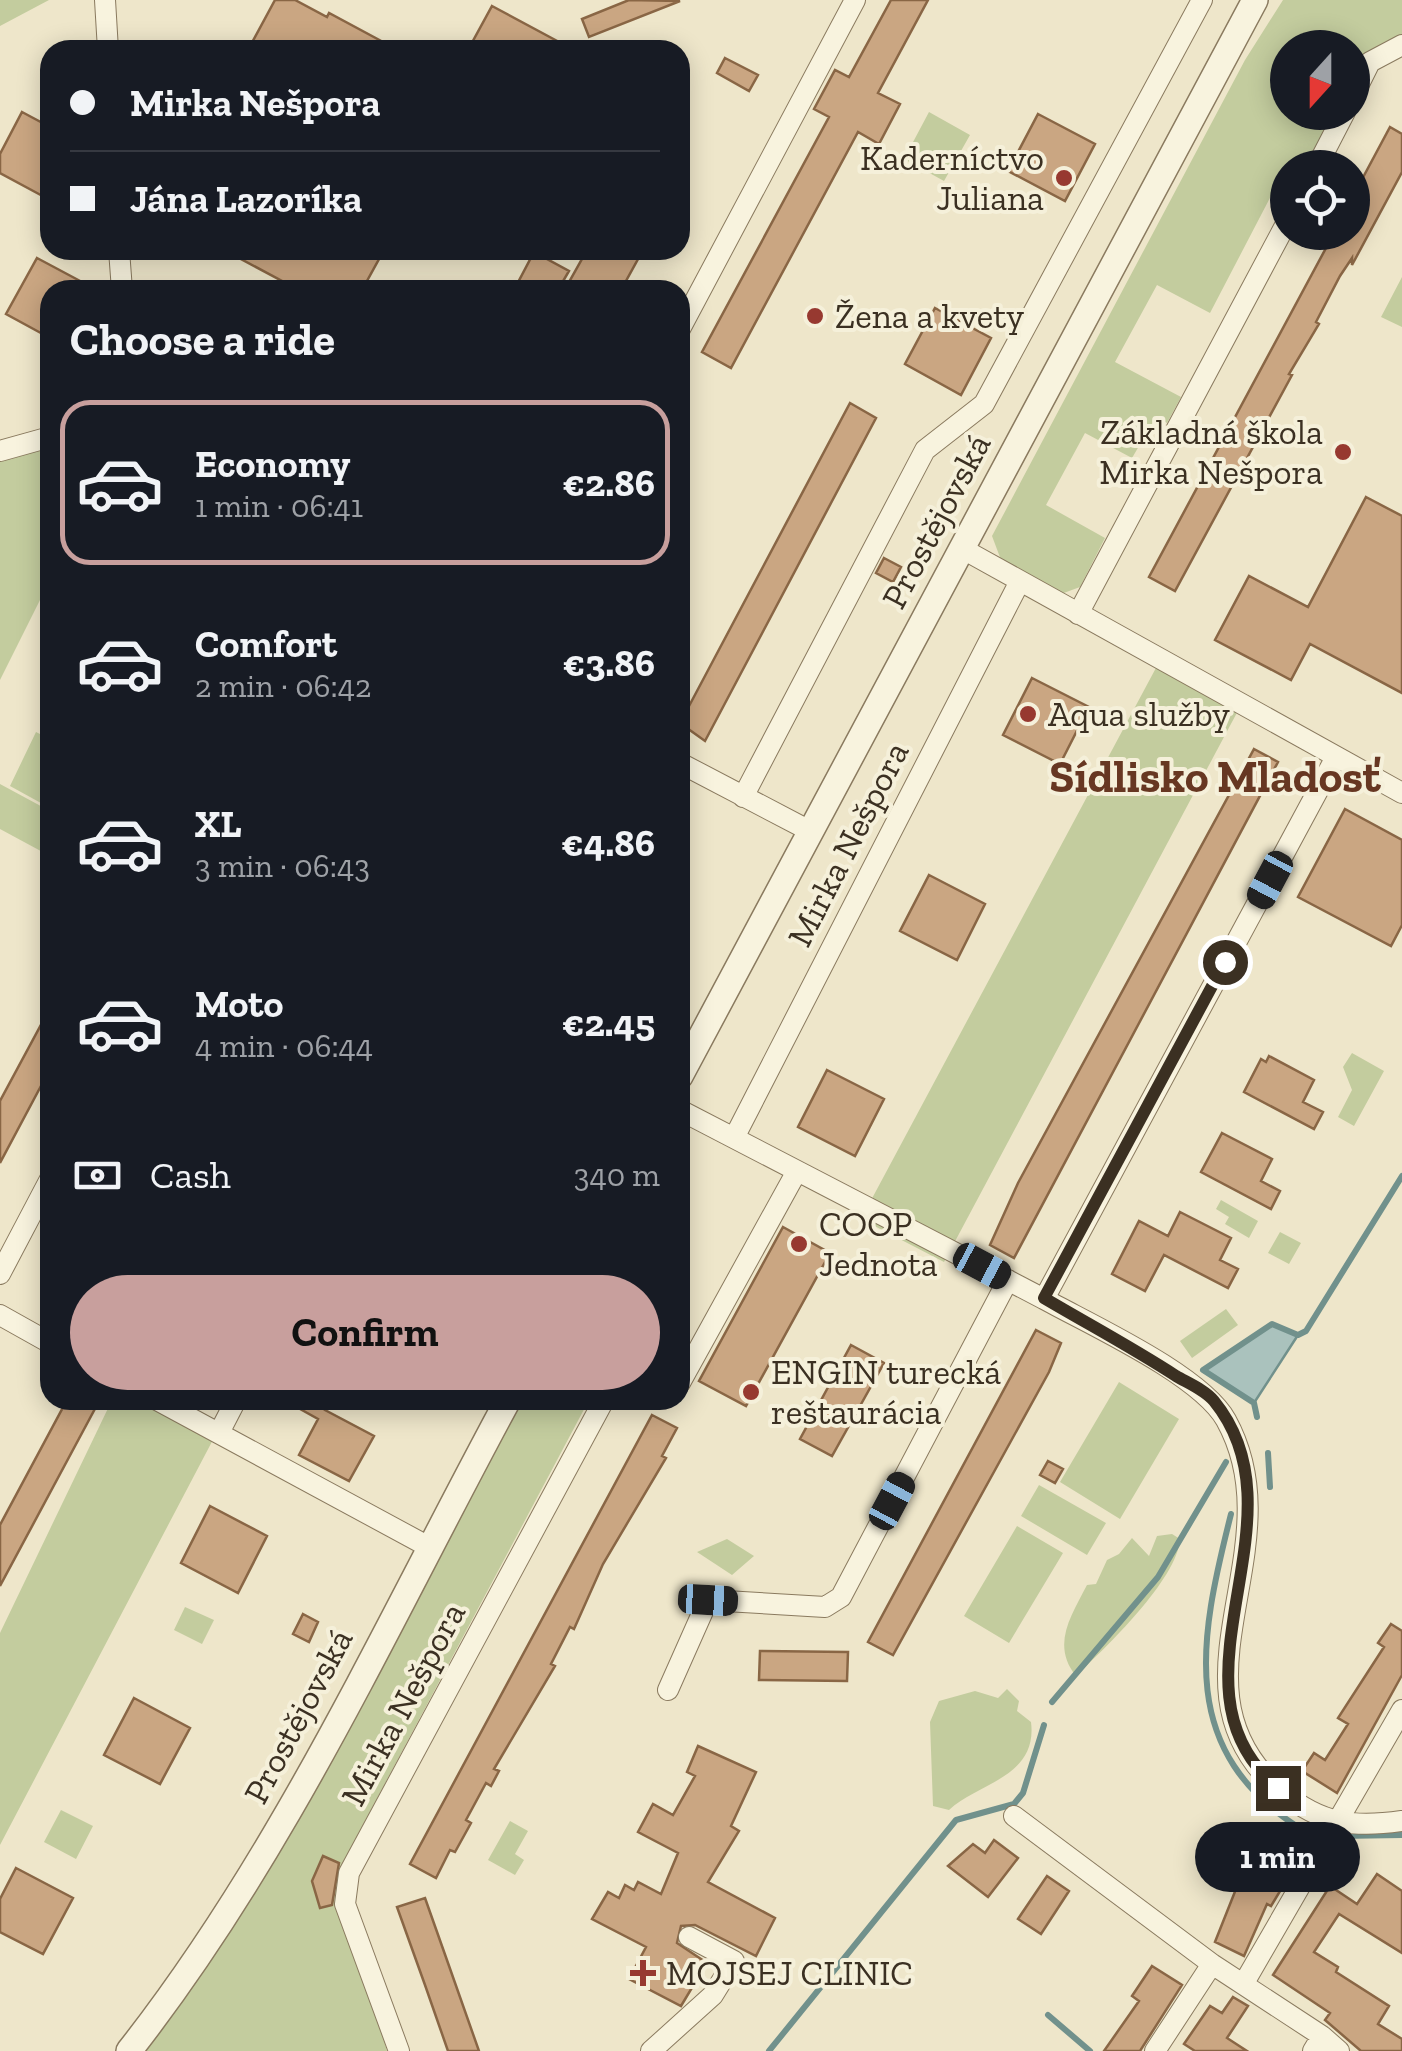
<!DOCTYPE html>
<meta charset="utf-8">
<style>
body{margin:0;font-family:"Zilla Slab",serif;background:#242831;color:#f1f3f6;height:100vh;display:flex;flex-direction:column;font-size:38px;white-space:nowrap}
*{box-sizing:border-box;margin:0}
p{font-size:32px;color:#9ea1a6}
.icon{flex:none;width:55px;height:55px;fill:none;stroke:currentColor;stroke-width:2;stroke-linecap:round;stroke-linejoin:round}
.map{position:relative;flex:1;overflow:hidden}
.details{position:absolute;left:40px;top:280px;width:650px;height:1130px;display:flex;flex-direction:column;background:#171b24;border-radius:30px;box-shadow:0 5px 25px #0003}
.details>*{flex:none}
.guide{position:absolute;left:40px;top:40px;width:650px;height:220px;border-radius:30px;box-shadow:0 5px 25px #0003;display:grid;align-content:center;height:220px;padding:0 30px;background:#171b24}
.needle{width:65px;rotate:201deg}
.tools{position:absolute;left:1270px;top:30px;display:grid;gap:20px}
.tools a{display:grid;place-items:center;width:100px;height:100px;border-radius:50%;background:#171b24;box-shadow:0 5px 25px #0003;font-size:50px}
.end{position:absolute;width:45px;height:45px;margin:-22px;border:12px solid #3b3022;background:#fff;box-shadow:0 0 0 5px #fff}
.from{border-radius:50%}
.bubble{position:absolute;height:70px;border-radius:35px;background:#171b24;box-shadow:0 5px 25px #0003;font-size:32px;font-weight:700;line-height:70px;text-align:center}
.car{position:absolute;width:30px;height:60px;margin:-30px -15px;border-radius:12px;box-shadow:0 0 8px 2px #0007;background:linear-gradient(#222 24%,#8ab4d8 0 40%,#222 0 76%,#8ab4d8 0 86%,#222 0)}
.guide b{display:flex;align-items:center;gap:35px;height:95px;font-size:38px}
.guide b+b{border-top:2px solid #363941}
.guide i{width:25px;height:25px;background:#f1f3f6}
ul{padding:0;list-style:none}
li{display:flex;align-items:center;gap:30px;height:165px;margin:0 20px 15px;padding:0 10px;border:5px solid transparent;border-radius:30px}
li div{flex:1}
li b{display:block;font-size:38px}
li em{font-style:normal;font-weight:700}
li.selected{border-color:#c89f9d}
li>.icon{width:90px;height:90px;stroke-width:1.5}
h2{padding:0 30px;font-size:45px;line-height:120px}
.pay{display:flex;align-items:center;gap:25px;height:110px;padding:0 30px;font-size:38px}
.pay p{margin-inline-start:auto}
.cta{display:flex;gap:20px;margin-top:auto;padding:20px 30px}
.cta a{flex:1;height:115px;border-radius:60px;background:#c89f9d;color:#111;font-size:40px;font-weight:700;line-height:115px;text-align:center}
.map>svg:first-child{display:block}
</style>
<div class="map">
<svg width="1402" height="2051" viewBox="0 0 1402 2051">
<rect width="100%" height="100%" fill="#eee6ca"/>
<path fill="#c3cc9e" d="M0,0h49l-49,26z
M1283,0h119v44l-49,38 -1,-34h-64v64l48,1 -31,54 -21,4 -74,142 -53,-28 -42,77 66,35 -14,26 -11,-6 -24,41 -47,-25 -39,72 59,33 -25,49 -19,7 -60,-34 -9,-24 253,-476z
M929,112l41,23 -26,46 -40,-22z
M1402,277v50l-21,-10z
M50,429v151l-50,100v-230z
M1157,666l83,41 -296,555 -83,-43z
M36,732l14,7v69l-40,-22z
M0,784l50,27v45l-50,-27z
M1352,1053l32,18 -30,55 -16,-9 14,-27 -9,-23z
M1221,1200l37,21 -9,17 -24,-14 4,-7 -13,-8z
M1280,1232l21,11 -12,21 -21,-11z
M1226,1309l12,16 -46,33 -12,-17z
M1119,1382l60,37 -59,100 -60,-37z
M112,1400h44l60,34 -216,411v-212z
M504,1400h85l-250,470 48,181h-263l95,-102z
M1039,1485l67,38 -19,32 -66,-39z
M1017,1526l46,27 -54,90 -45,-27z
M1172,1534l8,5c-3,41 -74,108 -104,137 -25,-31 -5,-60 11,-91l9,-1 11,-24 12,-6 13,-16 17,18 8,-20z
M727,1539l27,17 -22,19 -35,-23z
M185,1607l29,13 -12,24 -28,-14z
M1007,1689l12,12 -2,10 14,11c7,55 -53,61 -82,88l-16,-4 -3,-84 9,-21 36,-10 23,7z
M61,1810l32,16 -17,33 -32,-17z
M510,1821l18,10 -13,23 9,6 -9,15 -27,-15z"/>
<path fill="#aac2bd" stroke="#71918c" stroke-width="2.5" d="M1272,1324l26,11 -44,68 -51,-33z"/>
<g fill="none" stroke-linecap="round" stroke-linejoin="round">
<path stroke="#71918c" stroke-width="6" d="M1257,1417l-3,-14 -51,-33 69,-46 26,11 8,-4 96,-155
M1268,1453l2,34
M1231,1514c-32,127 -55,238 73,317
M1052,1702l106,-125 68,-115
M1339,1836l63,-1
M1048,2015l42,36
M769,2051l187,-231 58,-16 9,-11 21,-68"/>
</g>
<path fill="#caa682" stroke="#896645" stroke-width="2.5" d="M275,0h20l32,17 2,-4 69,37h-150z
M629,0l51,1 -91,36 -7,-18z
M891,0h37l-50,93 22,11 -21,40 -21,-12 -127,236 -29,-16 127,-235 -15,-8 21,-39 14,7z
M492,6l82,44h-106z
M725,58l33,17 -9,16 -32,-18z
M22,112l28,15v73l-50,-27v-19z
M1038,114l57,30 -30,57 -57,-30z
M1390,127l12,7v38l-50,93v-7l-12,18 -24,46 3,2 -30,50 3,1 -117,216 -26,-14 184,-342 -4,-3h23v-34z
M224,250h160l-22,40h-63z
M587,250h56l-22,40h-39l-14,-6z
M534,252l35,19 -11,19h-44z
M37,258l60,32h-47v48l-44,-24z
M935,308l56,30 -30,57 -56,-31z
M850,403l26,15 -171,323 -25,-18z
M1366,497l36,19v177l-92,-49 -19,36 -76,-40 34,-64 59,31z
M884,558l17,9 -8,15 -17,-9z
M1032,678l57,29 -29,57 -57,-29z
M1254,749l24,13 -264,496 -24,-13 28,-62z
M1345,809l57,31v85l-11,21 -93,-49z
M929,875l56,29 -28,56 -57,-29z
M50,1008v61l-50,94v-62z
M1269,1056l45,24 -11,22 20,10 -9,17 -70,-37 17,-33 5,3z
M827,1070l57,29 -29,57 -57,-29z
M1222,1133l50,26 -11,22 19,10 -9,18 -70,-37z
M1180,1212l51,26 -11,22 18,9 -10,19 -64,-33 -19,36 -33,-17 27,-53 29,15z
M783,1227l47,26 -84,153 -47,-25z
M1036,1330l25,13 -12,29 -156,283 -25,-13z
M851,1345l33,18 -52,93 -32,-17z
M67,1400l30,5 -97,181v-61z
M284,1400h46l-5,10 49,26 -25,45 -50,-26 19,-36z
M652,1415l25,13 -15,28 4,2 -63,106 -29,65 -4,-2 -19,37 4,2 -61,103 5,2 -8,15 -5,-3 -20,37 5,3 -16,29 -5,-2 -14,28 -26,-14z
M1048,1461l15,8 -8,14 -15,-8z
M210,1506l57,30 -29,57 -57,-30z
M303,1614l15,8 -9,20 -16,-8z
M1391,1624l11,7v44l-65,118 -35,-22 12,-18 11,7 23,-36 -10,-6 46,-71 -6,-4z
M760,1651l88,1 -1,29 -88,-1z
M134,1698l56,30 -30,56 -56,-29z
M698,1746l58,26 -25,54 8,5 -31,51 67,36 -19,38 -61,-31 -14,1 -4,17 27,18 1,5 -24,40 -52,-27 17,-32 -54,-28 16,-27 11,6 6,-13 9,5 4,-8 23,12 17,-41 -40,-21 15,-28 20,11 22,-39 -8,-4z
M994,1840l24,18 -30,39 -40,-31 25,-22 12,9z
M1291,1840l15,8 -35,58 -4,-2 -23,52 -29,-14 23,-58 -5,-3 16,-27 27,15z
M323,1856l16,7 -7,42 -12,3 -8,-27z
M16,1868l57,30 -30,56 -43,-22v-33z
M1377,1874l25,17v62l-63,-39 -25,38 24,15 -2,5 53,34 -11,18 24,15v12h-41l-36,-31 5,-7 -57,-38 57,-89 27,18z
M1047,1876l22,15 -28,43 -23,-15z
M425,1898l23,65 31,88h-31l-23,-66 -28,-78z
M1152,1966l30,19 -42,66h-36l35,-50 -7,-5z
M1233,1997l15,9 -21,32 20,13h-52l-11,-7 26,-38 12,7z"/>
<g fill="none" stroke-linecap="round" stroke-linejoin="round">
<defs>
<path id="minor" d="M105,0l3,50
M1352,98l18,-36 32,-17
M1316,168l29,-56
M119,250l3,40
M680,329l175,-329
M0,451l50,-14
M961,548l441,245
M1078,614l210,-394
M680,763l130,68
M743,797l182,-347 59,-46 218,-404
M680,1110l364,189 292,-542
M734,1138l286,-557
M0,1274l50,-95
M1044,1299c47,26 157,76 182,121 72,130 -69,267 56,372 39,32 71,36 120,29
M0,1315l50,28
M680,1383l117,-212
M157,1400l272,147
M219,1433l17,-33
M668,1690l40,-90 117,7 16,-10 167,-317
M1014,1816l198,148 110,72 -9,15
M1244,1983l158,-273
M1322,2036l17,15
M399,2051l-54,-147 4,-31 255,-473
M651,2051l62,-56 21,-34 -45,-24
M1155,2051l57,-87"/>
<path id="tertiary" d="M680,1076l575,-1076
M129,2051c155,-197 260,-431 379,-651"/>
</defs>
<use href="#minor" stroke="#8a7a5f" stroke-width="22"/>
<use href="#tertiary" stroke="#8a7a5f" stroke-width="28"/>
<use href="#minor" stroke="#f8f3de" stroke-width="20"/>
<use href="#tertiary" stroke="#f8f3de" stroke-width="25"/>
</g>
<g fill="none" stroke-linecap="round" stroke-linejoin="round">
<path stroke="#3b3022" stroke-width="12" d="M1225,962l-181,336c44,26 89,50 132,78 12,7 29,14 38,25 97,119 -59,285 64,387"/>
</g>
<g fill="#973930" stroke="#f5f0da" stroke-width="4">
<circle cx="1064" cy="178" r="10"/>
<circle cx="815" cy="316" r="10"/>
<circle cx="1343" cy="452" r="10"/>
<circle cx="1028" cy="714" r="10"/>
<circle cx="799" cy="1244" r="10"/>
<circle cx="751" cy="1392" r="10"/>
<path d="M638 1958h10v10h10v10h-10v10h-10v-10h-10v-10h10z"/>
</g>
<g text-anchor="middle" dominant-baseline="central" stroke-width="8" stroke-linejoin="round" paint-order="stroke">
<g font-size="35" fill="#3b3022" stroke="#f5f0da" text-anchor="start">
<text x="1044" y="158" text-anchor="end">Kaderníctvo<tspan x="1044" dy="40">Juliana</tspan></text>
<text x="835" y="316">Žena a kvety</text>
<text x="1323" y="432" text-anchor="end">Základná škola<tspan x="1323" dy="40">Mirka Nešpora</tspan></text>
<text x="1048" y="714">Aqua služby</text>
<text x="819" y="1224">COOP<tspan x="819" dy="40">Jednota</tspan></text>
<text x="771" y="1372">ENGIN turecká<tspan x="771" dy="40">reštaurácia</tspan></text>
<text x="666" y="1973">MOJSEJ CLINIC</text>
</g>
<g font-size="35" fill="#3b3022" stroke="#f5f0da">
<text transform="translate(936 521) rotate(-62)">Prostějovská</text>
<text transform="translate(848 844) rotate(-63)">Mirka Nešpora</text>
<text transform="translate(403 1704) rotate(-62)">Mirka Nešpora</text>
<text transform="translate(298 1716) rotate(-62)">Prostějovská</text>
</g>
<g font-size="45" font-weight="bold" fill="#673722" stroke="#f5f0da">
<text x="1215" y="777">Sídlisko Mladosť</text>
</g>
</g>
</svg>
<div class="tools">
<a><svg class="needle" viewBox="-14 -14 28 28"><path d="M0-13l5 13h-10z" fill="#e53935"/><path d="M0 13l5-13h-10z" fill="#9ea1a6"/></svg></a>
<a><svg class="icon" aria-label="locate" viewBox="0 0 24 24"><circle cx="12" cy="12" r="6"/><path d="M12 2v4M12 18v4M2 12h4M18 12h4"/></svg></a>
</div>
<i class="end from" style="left:1225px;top:962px"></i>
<i class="end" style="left:1278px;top:1788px"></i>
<div class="bubble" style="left:1195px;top:1822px;width:165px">1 min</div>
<i class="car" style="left:1270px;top:880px;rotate:208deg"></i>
<i class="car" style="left:982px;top:1266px;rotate:118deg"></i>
<i class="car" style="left:892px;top:1501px;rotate:28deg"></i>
<i class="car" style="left:708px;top:1600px;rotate:93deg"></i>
<div class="guide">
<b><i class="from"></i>Mirka Nešpora</b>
<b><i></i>Jána Lazoríka</b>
</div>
<section class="details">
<h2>Choose a ride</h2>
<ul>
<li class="selected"><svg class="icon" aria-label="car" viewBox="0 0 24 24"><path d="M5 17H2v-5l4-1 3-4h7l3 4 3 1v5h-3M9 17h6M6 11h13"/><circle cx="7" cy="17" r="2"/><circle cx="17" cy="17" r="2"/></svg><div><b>Economy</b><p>1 min · 06:41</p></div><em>€2.86</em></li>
<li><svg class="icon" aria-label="car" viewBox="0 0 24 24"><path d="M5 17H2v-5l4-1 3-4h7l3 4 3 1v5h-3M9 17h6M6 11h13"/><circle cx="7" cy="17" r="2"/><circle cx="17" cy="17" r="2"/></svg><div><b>Comfort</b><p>2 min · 06:42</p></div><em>€3.86</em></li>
<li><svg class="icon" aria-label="car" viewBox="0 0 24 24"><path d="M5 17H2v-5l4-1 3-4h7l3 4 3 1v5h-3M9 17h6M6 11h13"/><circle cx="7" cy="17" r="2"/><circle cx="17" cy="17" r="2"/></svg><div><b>XL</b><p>3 min · 06:43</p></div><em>€4.86</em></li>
<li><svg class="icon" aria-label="car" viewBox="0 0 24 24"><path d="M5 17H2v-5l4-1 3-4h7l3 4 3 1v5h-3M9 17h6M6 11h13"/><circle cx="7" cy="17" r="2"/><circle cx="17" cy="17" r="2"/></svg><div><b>Moto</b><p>4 min · 06:44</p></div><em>€2.45</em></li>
</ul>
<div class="pay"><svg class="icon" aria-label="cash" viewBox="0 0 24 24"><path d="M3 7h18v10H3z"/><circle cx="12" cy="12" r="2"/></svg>Cash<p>340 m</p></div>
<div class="cta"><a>Confirm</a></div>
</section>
</div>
